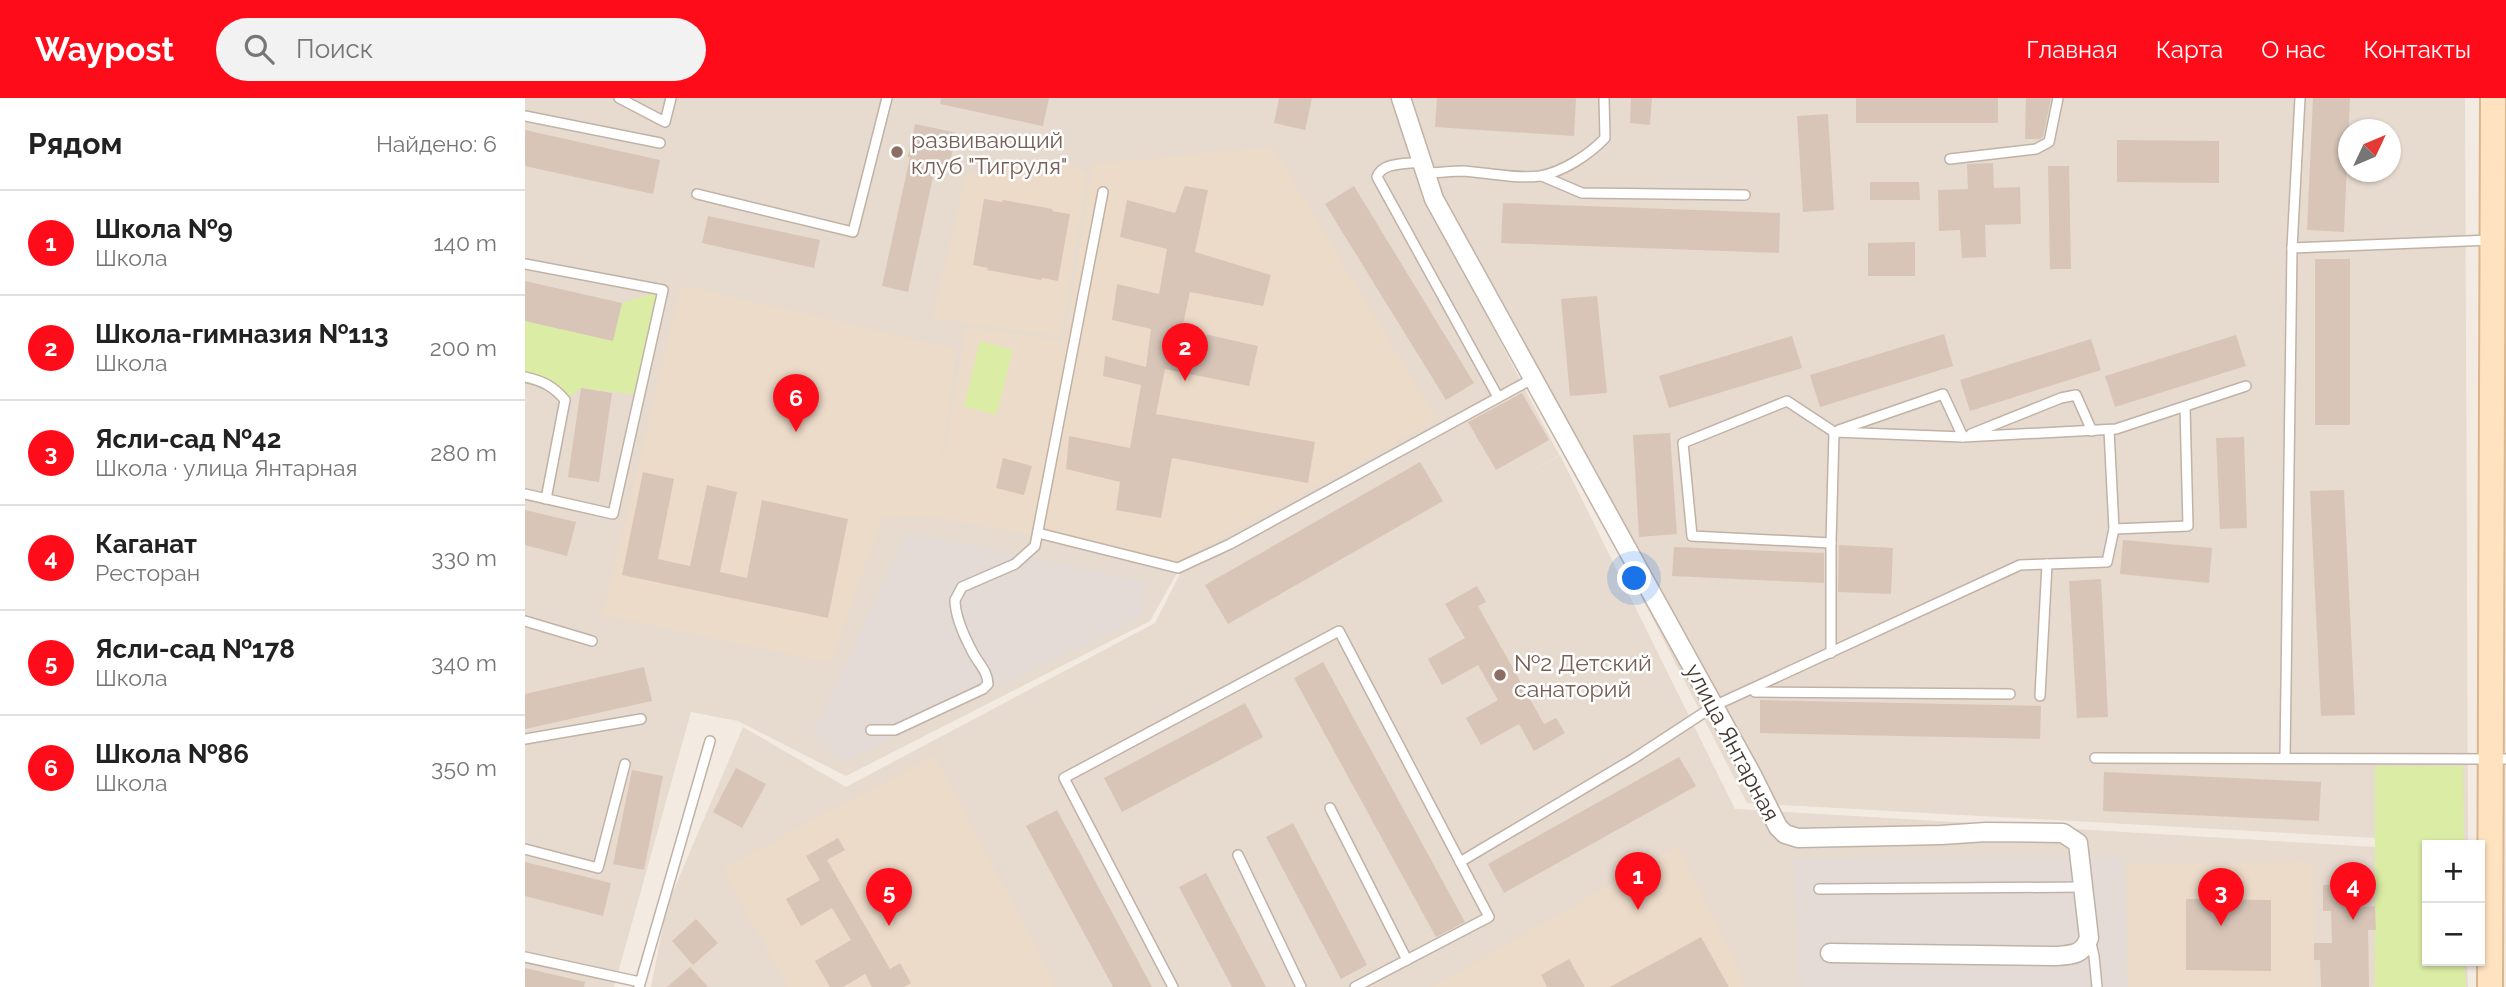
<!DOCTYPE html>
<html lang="ru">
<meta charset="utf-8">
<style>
:root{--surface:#fff;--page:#f2f2f2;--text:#222;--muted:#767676;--line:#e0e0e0;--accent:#ff0c1b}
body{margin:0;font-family:Raleway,sans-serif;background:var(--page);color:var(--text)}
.controls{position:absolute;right:21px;bottom:21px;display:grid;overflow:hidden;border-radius:0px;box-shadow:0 2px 5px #0004}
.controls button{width:63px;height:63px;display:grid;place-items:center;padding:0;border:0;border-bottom:2px solid var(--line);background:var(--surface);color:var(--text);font:35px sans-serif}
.compass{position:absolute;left:1813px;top:21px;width:63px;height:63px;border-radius:50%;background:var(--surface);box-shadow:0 2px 5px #0004;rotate:46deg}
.you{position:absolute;left:1110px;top:481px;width:24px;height:24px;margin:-18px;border:5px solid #fff;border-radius:50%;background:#1a73e8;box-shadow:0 0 0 10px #1a73e833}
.badge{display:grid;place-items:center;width:46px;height:46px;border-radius:50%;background:var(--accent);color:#fff;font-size:23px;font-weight:700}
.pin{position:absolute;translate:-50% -58px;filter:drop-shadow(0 2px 4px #0008)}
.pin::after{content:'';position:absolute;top:37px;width:24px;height:21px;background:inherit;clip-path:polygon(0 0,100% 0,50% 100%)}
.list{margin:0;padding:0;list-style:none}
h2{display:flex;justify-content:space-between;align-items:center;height:91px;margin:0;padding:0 28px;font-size:30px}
h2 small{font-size:23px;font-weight:400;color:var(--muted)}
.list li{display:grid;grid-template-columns:46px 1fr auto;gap:21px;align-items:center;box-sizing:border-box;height:105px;padding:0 28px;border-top:2px solid var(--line)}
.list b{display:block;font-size:26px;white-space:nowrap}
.list p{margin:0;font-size:23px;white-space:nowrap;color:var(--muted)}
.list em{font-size:23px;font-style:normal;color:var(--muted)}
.icon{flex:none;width:38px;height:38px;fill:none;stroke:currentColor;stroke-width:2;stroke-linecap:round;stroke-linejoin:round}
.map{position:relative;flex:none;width:1981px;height:889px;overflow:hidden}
header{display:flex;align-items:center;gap:42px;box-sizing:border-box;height:98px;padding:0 35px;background:var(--accent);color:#fff}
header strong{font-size:33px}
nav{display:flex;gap:38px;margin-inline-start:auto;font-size:24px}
.search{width:490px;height:63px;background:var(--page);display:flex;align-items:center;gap:18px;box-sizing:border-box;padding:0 24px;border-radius:38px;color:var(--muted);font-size:26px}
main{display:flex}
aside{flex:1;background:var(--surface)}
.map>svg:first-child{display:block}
.residential{fill:#e7dace;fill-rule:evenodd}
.industrial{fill:#e4dbd7}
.education{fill:#eddbc9}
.green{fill:#dbeca5}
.building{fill:#d8c5b8}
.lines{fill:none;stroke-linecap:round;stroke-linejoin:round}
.lane-casing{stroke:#c1b2a6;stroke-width:12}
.street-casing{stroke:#c1b2a6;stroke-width:21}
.secondary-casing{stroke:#dab68e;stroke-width:28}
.lane{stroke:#fff;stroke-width:9}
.street{stroke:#fff;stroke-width:18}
.secondary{stroke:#ffe2bf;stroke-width:24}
.education-dot{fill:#8d6e63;stroke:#fff;stroke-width:2.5}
.labels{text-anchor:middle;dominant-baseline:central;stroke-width:5;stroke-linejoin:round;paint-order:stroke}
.education-label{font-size:23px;fill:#785e54;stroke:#fff;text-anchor:start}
.street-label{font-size:23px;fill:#443931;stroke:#fff}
</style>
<header>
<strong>Waypost</strong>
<div class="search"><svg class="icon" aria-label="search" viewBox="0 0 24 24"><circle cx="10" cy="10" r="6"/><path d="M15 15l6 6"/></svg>Поиск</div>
<nav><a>Главная</a><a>Карта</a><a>О нас</a><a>Контакты</a></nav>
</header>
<main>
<aside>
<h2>Рядом<small>Найдено: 6</small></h2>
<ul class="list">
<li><span class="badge">1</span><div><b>Школа №9</b><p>Школа</p></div><em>140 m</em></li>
<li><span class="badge">2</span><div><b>Школа-гимназия №113</b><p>Школа</p></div><em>200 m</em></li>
<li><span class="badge">3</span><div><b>Ясли-сад №42</b><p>Школа · улица Янтарная</p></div><em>280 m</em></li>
<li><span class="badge">4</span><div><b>Каганат</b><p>Ресторан</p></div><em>330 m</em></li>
<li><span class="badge">5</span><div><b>Ясли-сад №178</b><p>Школа</p></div><em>340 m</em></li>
<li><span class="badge">6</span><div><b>Школа №86</b><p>Школа</p></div><em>350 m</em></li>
</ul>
</aside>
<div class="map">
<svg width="1981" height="889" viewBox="0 0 1981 889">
<rect width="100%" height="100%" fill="#f3eae1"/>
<!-- residential -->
<g class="residential">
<polygon points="0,0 872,0 902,102 1034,357 990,384 1035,357 1210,711 1902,752 1902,863 1942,863 1943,889 126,889 142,808 218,629 321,689 630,525 656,474 893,344 653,473 625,523 321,678 213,623 166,614 89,889 0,889"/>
<path d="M877,0H1940L1943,745L1222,705L910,95ZM1824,32H1866V74H1824Z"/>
</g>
<!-- industrial -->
<g class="industrial">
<polygon points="382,434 622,484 616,519 318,664 288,636"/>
<polygon points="1598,758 1602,889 1274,889 1269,760"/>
</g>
<!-- education -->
<g class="education">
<polygon points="748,49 912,322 651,464 409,419 358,418 305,565 78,517 156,187 431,251 413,390 441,229 540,243 568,66"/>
<polygon points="549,66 562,76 536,238 408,220 441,76"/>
<polygon points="409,658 531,886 525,889 262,889 198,770"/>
<polygon points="1153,748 1217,876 1218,889 907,889"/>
<polygon points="1788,764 1790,889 1604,889 1603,766"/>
</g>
<!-- green -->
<g class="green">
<polygon points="138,192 115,297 56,290 40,302 30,291 0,279 0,223 88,243 97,205"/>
<polygon points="455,243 488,252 471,317 439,308"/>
<polygon points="1850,668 1938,668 1939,747 1902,747 1902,863 1940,863 1941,889 1850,889"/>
</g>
<!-- building -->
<g class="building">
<polygon points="416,0 524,0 518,28 415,6"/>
<polygon points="754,0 787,0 780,32 749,25"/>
<polygon points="912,0 1051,0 1049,38 910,29"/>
<polygon points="1106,0 1127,0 1125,27 1105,25"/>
<rect x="1331" y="0" width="142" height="25"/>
<polygon points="1501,0 1526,0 1518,39 1514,41 1500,41"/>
<polygon points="1788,0 1825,0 1819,134 1782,132"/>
<polygon points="1303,16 1309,112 1278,114 1272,18"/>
<polygon points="390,26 432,35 424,68 411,65 383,194 357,188 385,59 383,59"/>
<polygon points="0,32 135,62 128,96 0,68"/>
<polygon points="1592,42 1694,43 1694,85 1592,84"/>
<polygon points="1468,65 1469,90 1495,89 1496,126 1460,127 1461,159 1437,160 1435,132 1414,133 1413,92 1443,91 1442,66"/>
<polygon points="1523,68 1544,68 1546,171 1525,171"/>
<polygon points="1345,84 1394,84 1395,102 1345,102"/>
<polygon points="660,88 683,92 670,154 746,177 738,208 665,194 657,231 733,248 724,288 640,271 631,316 790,344 783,385 647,360 636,420 591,412 595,384 541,371 544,338 605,350 616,287 578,278 580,258 621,269 626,231 587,222 592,186 634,196 642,151 595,139 602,102 650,115"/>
<polygon points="829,88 949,285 921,302 800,106"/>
<polygon points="459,101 477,104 478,102 528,111 527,113 545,116 533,183 517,180 516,182 462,172 463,170 448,167"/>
<polygon points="978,105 1255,115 1254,155 976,145"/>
<polygon points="183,118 295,142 289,170 177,145"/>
<polygon points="1390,144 1390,178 1343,178 1343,145"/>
<rect x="1790" y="161" width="35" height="166"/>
<polygon points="0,183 97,205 88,243 0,223"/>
<polygon points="1072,198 1082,295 1045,298 1036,201"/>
<polygon points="1419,236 1428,268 1295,309 1285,277"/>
<polygon points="1711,237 1721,268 1590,309 1580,278"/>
<polygon points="1267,238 1277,270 1144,310 1134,278"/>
<polygon points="1566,241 1576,272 1445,313 1435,282"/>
<polygon points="56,290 87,295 74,384 43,379"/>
<polygon points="997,295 1024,342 971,372 943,324"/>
<polygon points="1145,335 1152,436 1114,439 1108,337"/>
<polygon points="1719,339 1722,430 1695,431 1691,340"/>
<polygon points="478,360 507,368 499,397 471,390"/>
<polygon points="895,364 918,403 703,526 680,487"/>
<polygon points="118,374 149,381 133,461 165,468 182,387 212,394 195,474 222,480 237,402 323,421 303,520 97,477"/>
<polygon points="1819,392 1830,617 1796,618 1785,393"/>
<polygon points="0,412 51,424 42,458 0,447"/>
<polygon points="1598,442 1687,450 1684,485 1595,476"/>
<polygon points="1314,447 1368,450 1366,496 1313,494"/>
<polygon points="1149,449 1299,455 1299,485 1147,478"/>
<polygon points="1576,481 1583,619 1552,620 1544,483"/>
<polygon points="952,488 961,504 953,508 1019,626 1031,620 1040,635 1009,653 994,626 956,647 941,620 973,602 953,567 917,587 903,561 940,540 920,506"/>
<polygon points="798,564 940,824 911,839 769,580"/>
<polygon points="119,569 127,603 0,631 0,596"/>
<polygon points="1235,602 1516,608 1515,641 1235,635"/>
<polygon points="720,605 738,639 597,714 579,680"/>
<polygon points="1154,659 1171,688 979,795 963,766"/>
<polygon points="211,670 241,686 217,730 188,714"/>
<polygon points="107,672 138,678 119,772 88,766"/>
<polygon points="1579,674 1796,684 1794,723 1578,713"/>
<polygon points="532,712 627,889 588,889 501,728"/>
<polygon points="768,725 842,867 816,881 741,739"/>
<polygon points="313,740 320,752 302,762 365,871 375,865 386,885 379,889 347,889 340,876 318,889 305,889 290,863 326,842 307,810 276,828 261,801 295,782 281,758"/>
<polygon points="0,764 86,785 78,818 0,798"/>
<polygon points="681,775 741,889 707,889 654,789"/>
<polygon points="1836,786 1836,809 1850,808 1851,832 1843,832 1844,889 1796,889 1795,862 1789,862 1789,845 1807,845 1806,813 1798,813 1798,787"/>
<polygon points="1661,801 1746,802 1746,873 1661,872"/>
<polygon points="171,821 193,845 168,867 147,843"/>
<polygon points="1176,839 1204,889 1085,889"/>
<polygon points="1044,861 1060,889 1022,889 1016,877"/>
<polygon points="165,869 183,889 142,889"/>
<polygon points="0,870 60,884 59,889 0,889"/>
</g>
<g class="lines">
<!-- lane casing -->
<g class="lane-casing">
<g id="lane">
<polyline points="94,0 140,24 146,0"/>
<polyline points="0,18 135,45"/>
<polyline points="1425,61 1511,51 1524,44 1533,0"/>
<path d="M895,64C881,66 857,64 852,79L973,299"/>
<path d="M901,75C913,75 926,73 939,73C964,75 990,81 1015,78C1038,74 1065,56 1080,40L1079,0"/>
<polyline points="1017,78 1057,95 1220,97"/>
<polyline points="172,96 328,134 362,0"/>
<polyline points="1767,150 1966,142"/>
<polyline points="0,166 138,192 88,416 0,396"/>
<path d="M0,279C18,283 28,288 40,302L21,401"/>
<polyline points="1314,332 1418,296 1438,339"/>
<polyline points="1584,332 1589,431"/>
<polyline points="1446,336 1536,300 1551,297 1567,333"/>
<polyline points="513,435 653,470 705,446 1007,281"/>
<polyline points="1306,445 1167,438 1158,345 1262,303 1309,334 1438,339 1591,331 1721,288"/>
<polyline points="0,523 67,543"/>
<polyline points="1306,555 1306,445 1309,334"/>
<polyline points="1230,594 1485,596"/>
<polyline points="1515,598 1522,466"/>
<path d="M346,632H370L458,591L463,586C463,574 454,566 448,555C440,540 430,519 430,502L437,489L490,466L510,448L578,94"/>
<polyline points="0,641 116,621"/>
<polyline points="1570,660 1981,661"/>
<polyline points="1760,660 1767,150 1775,0"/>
<polyline points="805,710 882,862"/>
<polyline points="0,751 73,770 100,666"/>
<polyline points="713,757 776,889"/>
<polyline points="935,764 1108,661 1189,608 1495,467 1582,464 1589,431 1663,428 1660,309"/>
<polyline points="1294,791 1558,789"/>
<polyline points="1565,841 1569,858 1572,889"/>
<polyline points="0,859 115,884"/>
<polyline points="114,889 185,643"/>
<polyline points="648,889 539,680 814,533 964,819 830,889"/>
</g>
</g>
<!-- street casing -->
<g class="street-casing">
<path id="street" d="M876,0L909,101L1227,677L1253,729L1260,736L1273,740L1416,737L1461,734L1538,735L1553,745L1564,840C1558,857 1547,857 1530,858L1305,855"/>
</g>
<!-- secondary casing -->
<g class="secondary-casing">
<polyline id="secondary" points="1965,889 1968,0"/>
</g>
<!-- lane -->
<use href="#lane" class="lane"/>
<!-- street -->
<use href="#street" class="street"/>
<!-- secondary -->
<use href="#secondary" class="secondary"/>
</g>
<!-- markers -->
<g class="education-dot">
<circle cx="372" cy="54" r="7"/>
<circle cx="975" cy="577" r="7"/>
</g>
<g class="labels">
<!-- education labels -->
<g class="education-label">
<text x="386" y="41">развивающий<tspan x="386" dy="26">клуб "Тигруля"</tspan></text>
<text x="989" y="564">№2 Детский<tspan x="989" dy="26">санаторий</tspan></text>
</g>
<!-- street labels -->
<g class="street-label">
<text transform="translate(1208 644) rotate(62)">улица Янтарная</text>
</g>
</g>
</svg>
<div class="controls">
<button>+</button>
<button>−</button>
</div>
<svg class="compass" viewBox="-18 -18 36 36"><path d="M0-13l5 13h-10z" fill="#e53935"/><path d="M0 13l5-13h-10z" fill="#767676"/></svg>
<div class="you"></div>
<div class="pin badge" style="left:1113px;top:812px">1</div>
<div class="pin badge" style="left:660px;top:283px">2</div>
<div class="pin badge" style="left:1696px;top:828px">3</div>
<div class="pin badge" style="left:1828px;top:822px">4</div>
<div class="pin badge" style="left:364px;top:828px">5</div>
<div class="pin badge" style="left:271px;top:334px">6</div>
</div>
</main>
